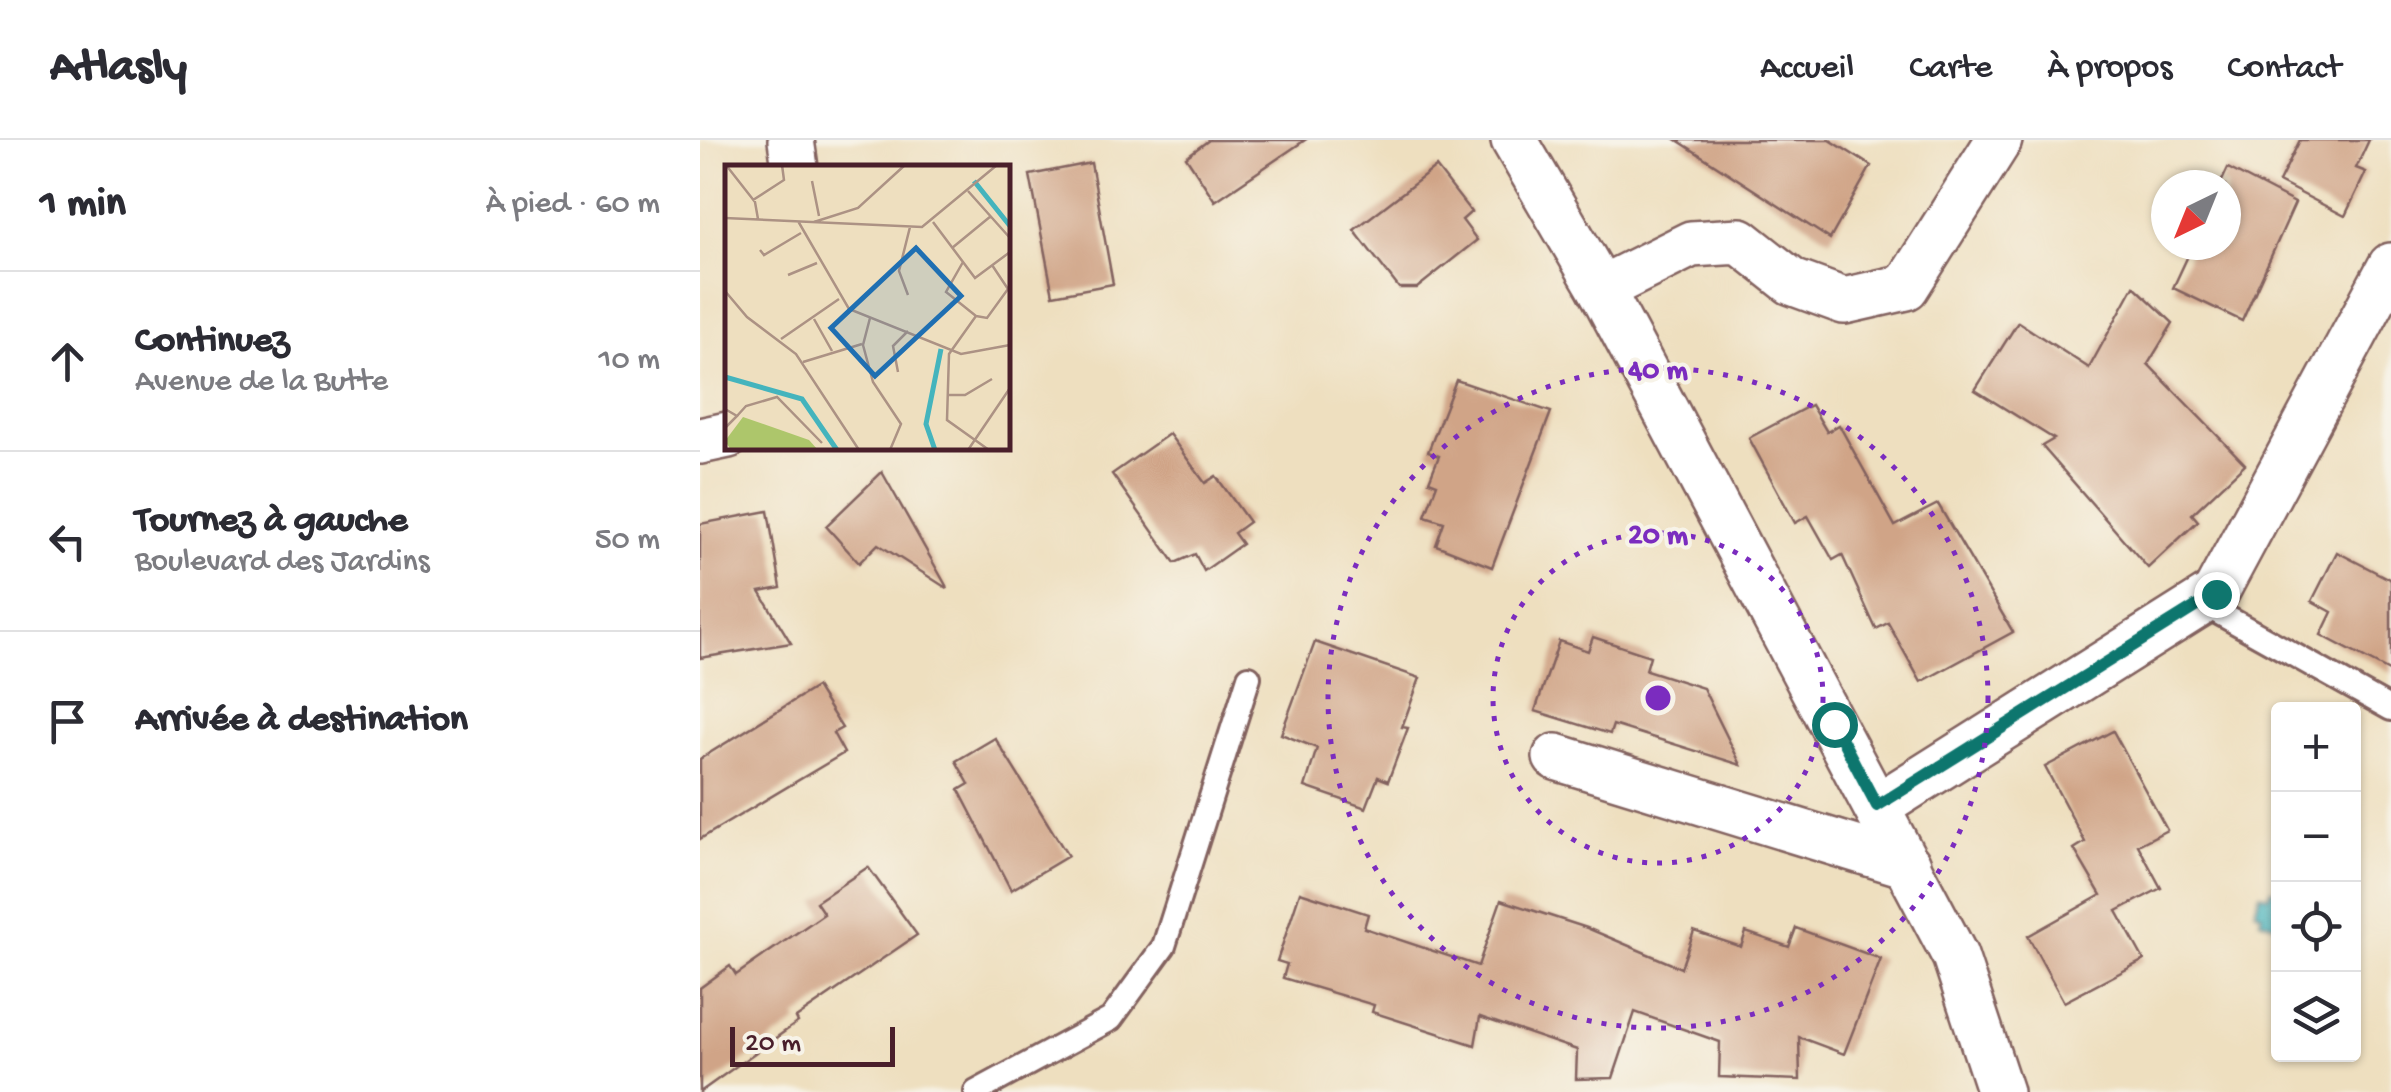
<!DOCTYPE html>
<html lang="fr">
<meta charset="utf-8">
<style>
:root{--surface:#fff;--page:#f2f2f3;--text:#2b2b33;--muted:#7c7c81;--line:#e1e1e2}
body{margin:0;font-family:"Gochi Hand",sans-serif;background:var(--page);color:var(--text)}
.controls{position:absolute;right:30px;bottom:30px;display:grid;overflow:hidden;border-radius:10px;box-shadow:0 2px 8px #0004}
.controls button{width:90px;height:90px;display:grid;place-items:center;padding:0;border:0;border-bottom:2px solid var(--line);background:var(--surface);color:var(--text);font:50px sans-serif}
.compass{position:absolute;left:1451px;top:30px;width:90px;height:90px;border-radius:50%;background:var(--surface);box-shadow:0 2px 8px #0004;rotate:223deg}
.scale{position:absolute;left:30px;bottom:25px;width:165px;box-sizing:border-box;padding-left:10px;border:5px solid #4a1f2b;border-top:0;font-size:28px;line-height:35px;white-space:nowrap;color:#4a1f2b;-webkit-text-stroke:8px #f7f3e8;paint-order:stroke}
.stop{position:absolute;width:30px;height:30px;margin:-22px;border:8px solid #0f766e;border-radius:50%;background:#fff}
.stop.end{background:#0f766e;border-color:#fff;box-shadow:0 2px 10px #0008}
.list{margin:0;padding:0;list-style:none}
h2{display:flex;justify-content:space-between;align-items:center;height:130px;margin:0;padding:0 40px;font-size:42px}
h2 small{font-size:32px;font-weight:400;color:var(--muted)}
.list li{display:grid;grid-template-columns:65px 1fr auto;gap:30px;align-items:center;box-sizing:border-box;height:180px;padding:0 40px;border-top:2px solid var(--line)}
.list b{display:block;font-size:38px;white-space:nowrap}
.list p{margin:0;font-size:32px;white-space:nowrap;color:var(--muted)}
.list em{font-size:32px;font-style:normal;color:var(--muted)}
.icon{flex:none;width:55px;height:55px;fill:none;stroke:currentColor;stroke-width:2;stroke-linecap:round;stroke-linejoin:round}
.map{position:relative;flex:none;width:1691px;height:952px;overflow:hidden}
header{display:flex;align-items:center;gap:60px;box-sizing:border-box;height:140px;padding:0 50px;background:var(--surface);border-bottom:2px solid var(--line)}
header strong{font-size:48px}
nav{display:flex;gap:55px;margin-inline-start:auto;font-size:35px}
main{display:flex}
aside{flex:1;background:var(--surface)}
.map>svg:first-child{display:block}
.water{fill:#44b4bd;stroke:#476a74;stroke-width:2.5}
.building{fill:#d0a487}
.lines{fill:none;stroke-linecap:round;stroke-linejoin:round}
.service-casing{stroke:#83625f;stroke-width:28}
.minor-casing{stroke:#83625f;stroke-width:50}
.service{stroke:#fff;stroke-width:22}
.minor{stroke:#fff;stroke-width:45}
.route{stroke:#0f766e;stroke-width:12}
.ring{fill:none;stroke:#7b2cbf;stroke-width:5;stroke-dasharray:5 10}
.inset-river{fill:none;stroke:#44b4bd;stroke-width:5}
.inset-road{fill:none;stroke:#ac9284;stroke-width:2.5}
.view{fill:#1f6fb2;fill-opacity:0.15;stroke:#1f6fb2;stroke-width:5}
.inset-edge{fill:none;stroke:#4a1f2b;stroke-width:5}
.centre{fill:#7b2cbf;stroke:#f7f3e8;stroke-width:5}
.ring-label{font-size:30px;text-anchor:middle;font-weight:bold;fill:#7b2cbf;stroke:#f7f3e8;stroke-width:8;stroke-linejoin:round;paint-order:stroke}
</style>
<header>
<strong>Atlasly</strong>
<nav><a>Accueil</a><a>Carte</a><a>À propos</a><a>Contact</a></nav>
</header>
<main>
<aside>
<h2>1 min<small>À pied · 60 m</small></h2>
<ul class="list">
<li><svg class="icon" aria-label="ahead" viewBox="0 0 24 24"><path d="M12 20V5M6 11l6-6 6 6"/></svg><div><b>Continuez</b><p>Avenue de la Butte</p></div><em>10 m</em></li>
<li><svg class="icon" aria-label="left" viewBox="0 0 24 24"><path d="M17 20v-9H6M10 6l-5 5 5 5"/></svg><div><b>Tournez à gauche</b><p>Boulevard des Jardins</p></div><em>50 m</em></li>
<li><svg class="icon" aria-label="arrive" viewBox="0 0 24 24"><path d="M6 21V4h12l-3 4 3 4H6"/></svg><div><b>Arrivée à destination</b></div></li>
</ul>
</aside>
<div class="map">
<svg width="1691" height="952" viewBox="0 0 1691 952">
<rect width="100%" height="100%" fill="#f7f3e8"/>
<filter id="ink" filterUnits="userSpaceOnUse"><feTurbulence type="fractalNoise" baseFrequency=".01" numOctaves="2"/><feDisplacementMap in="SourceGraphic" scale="20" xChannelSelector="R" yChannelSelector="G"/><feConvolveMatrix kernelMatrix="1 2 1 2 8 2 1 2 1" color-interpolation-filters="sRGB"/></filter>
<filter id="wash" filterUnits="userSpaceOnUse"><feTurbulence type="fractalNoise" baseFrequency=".0048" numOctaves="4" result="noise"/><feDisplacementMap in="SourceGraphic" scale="40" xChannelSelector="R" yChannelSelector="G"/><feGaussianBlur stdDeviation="2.25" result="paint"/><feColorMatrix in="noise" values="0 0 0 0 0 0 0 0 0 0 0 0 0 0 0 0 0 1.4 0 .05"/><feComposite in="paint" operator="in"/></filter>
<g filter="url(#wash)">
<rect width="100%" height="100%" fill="#eedfbf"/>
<!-- water -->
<polygon class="water" points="1571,749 1578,751 1578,786 1560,780 1562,773 1555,770 1560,754 1568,756"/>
<g id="blocks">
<!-- building -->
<g class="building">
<polygon points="509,0 605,0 515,61 486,17"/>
<polygon points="977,0 1130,0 1171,26 1130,99"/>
<polygon points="1600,0 1669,0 1656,28 1666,32 1645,76 1579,42"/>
<polygon points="391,23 413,144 353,155 330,35"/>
<polygon points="736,27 771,72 762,80 777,100 717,148 699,148 654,90"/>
<polygon points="1528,28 1595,63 1542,181 1473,148 1493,105 1526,105 1526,45 1520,45"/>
<polygon points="1434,146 1473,183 1448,224 1545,324 1492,374 1498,381 1448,428 1342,306 1354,299 1275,250 1318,182 1389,228"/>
<polygon points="756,240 851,272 792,427 736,405 744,382 725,376 737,344 729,341 739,316 728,312"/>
<polygon points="1111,265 1127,292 1139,285 1195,386 1238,364 1313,492 1221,542 1188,483 1176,489 1142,415 1133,420 1108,376 1095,383 1049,298"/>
<polygon points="469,294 505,343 516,336 549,382 534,393 542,404 504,431 495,414 475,423 412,334"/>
<polygon points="182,332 248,449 178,404 159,423 126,386"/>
<polygon points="68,371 81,448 60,452 91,503 0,518 0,384"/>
<polygon points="1637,412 1691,440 1691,532 1621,495 1632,472 1612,461"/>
<polygon points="893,497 950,516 946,530 1003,548 1041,625 913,585 910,594 835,571 859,501 888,511"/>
<polygon points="615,502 720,538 702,587 708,588 688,641 678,637 666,668 605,647 617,608 581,594"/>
<polygon points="116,547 142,588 133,593 144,613 0,699 0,619"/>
<polygon points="1413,591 1467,690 1438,705 1461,748 1417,771 1444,820 1364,862 1328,796 1401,755 1374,709 1385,702 1345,627"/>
<polygon points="295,598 368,716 311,750 259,650 269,644 256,621"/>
<polygon points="168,727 217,795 96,878 98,882 0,952 0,848 30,826 36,835 124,774 116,762"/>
<polygon points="600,752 668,774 664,788 778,826 801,760 887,788 981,828 994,791 1041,807 1046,792 1089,807 1096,788 1181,819 1144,914 1099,897 1100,940 1019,937 1020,902 935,872 913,938 876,939 877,910 780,877 775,905 672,872 674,865 583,838 587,824 577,821"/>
</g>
</g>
</g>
<g filter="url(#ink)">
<use href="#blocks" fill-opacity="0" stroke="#83625f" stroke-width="2.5"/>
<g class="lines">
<!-- service casing -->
<g class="service-casing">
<g id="service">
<polyline points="1501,463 1691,569"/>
<polyline points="276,952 411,879 464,806 549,537"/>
</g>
</g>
<!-- minor casing -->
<g class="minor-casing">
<g id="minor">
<polyline points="91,0 95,28"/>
<polyline points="814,0 901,149 1255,816 1300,952"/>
<polyline points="901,149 991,104 1040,101 1092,142 1144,161 1206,147 1299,0"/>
<polyline points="0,301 28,295"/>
<polyline points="856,617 1208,725"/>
<polyline points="1177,667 1515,454 1691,126"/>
</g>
</g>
<!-- service -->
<use href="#service" class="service"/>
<!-- minor -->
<use href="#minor" class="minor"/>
</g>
</g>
<g class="lines" filter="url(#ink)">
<!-- route -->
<polyline class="route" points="1134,584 1177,666 1516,454"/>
</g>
<!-- distance rings -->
<g class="ring">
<circle cx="958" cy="558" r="165"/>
<circle cx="958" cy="558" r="330"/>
</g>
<!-- overview -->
<g transform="translate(25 25)">
<rect width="285" height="285" fill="#eedfbf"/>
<path d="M18,252L84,275L93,285H6L0,276Z" fill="#adc66b"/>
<path class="inset-river" d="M249,16L285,61M0,212L77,234L112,285M210,285L201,259L216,184"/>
<path class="inset-road" d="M1,0L30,37L33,54M87,16L94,51M243,26L285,73M28,35L59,15L57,0M0,53L197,62L272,0M73,56L124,144L236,189L285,180M89,57L133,43L180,0M208,57L250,113L285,87M227,83L266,51M35,85L39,90L76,68M238,97L221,127L251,151L224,189L222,255L264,285M63,110L92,98M0,126L22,152L71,189L134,285M183,130L174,106L185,62M251,151L262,153L283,124L267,100M145,153L138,180L148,217L176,259L165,285M89,154L107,186M56,174L114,134M78,197L137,179M173,207L168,181L183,166M223,230H240L267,214M0,244L12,251L0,263M12,251L21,241L52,232L97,278M243,285L285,223"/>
<path class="view" d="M191,83L236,131L150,211L106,163Z"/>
<rect width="285" height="285" class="inset-edge"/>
</g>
<circle cx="958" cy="558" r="15" class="centre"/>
<g class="ring-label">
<text x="958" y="238">40 m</text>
<text x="958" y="403">20 m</text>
</g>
</svg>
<div class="controls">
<button>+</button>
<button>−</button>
<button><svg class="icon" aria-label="locate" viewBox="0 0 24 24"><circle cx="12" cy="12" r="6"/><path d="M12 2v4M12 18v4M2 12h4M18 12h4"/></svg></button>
<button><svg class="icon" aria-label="layers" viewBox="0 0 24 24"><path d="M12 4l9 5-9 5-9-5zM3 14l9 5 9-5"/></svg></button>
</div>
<svg class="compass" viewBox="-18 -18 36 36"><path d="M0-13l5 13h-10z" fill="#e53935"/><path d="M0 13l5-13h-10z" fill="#7c7c81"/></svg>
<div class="scale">20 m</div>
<div class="stop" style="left:1134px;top:584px"></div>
<div class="stop end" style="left:1516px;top:454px"></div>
</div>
</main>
